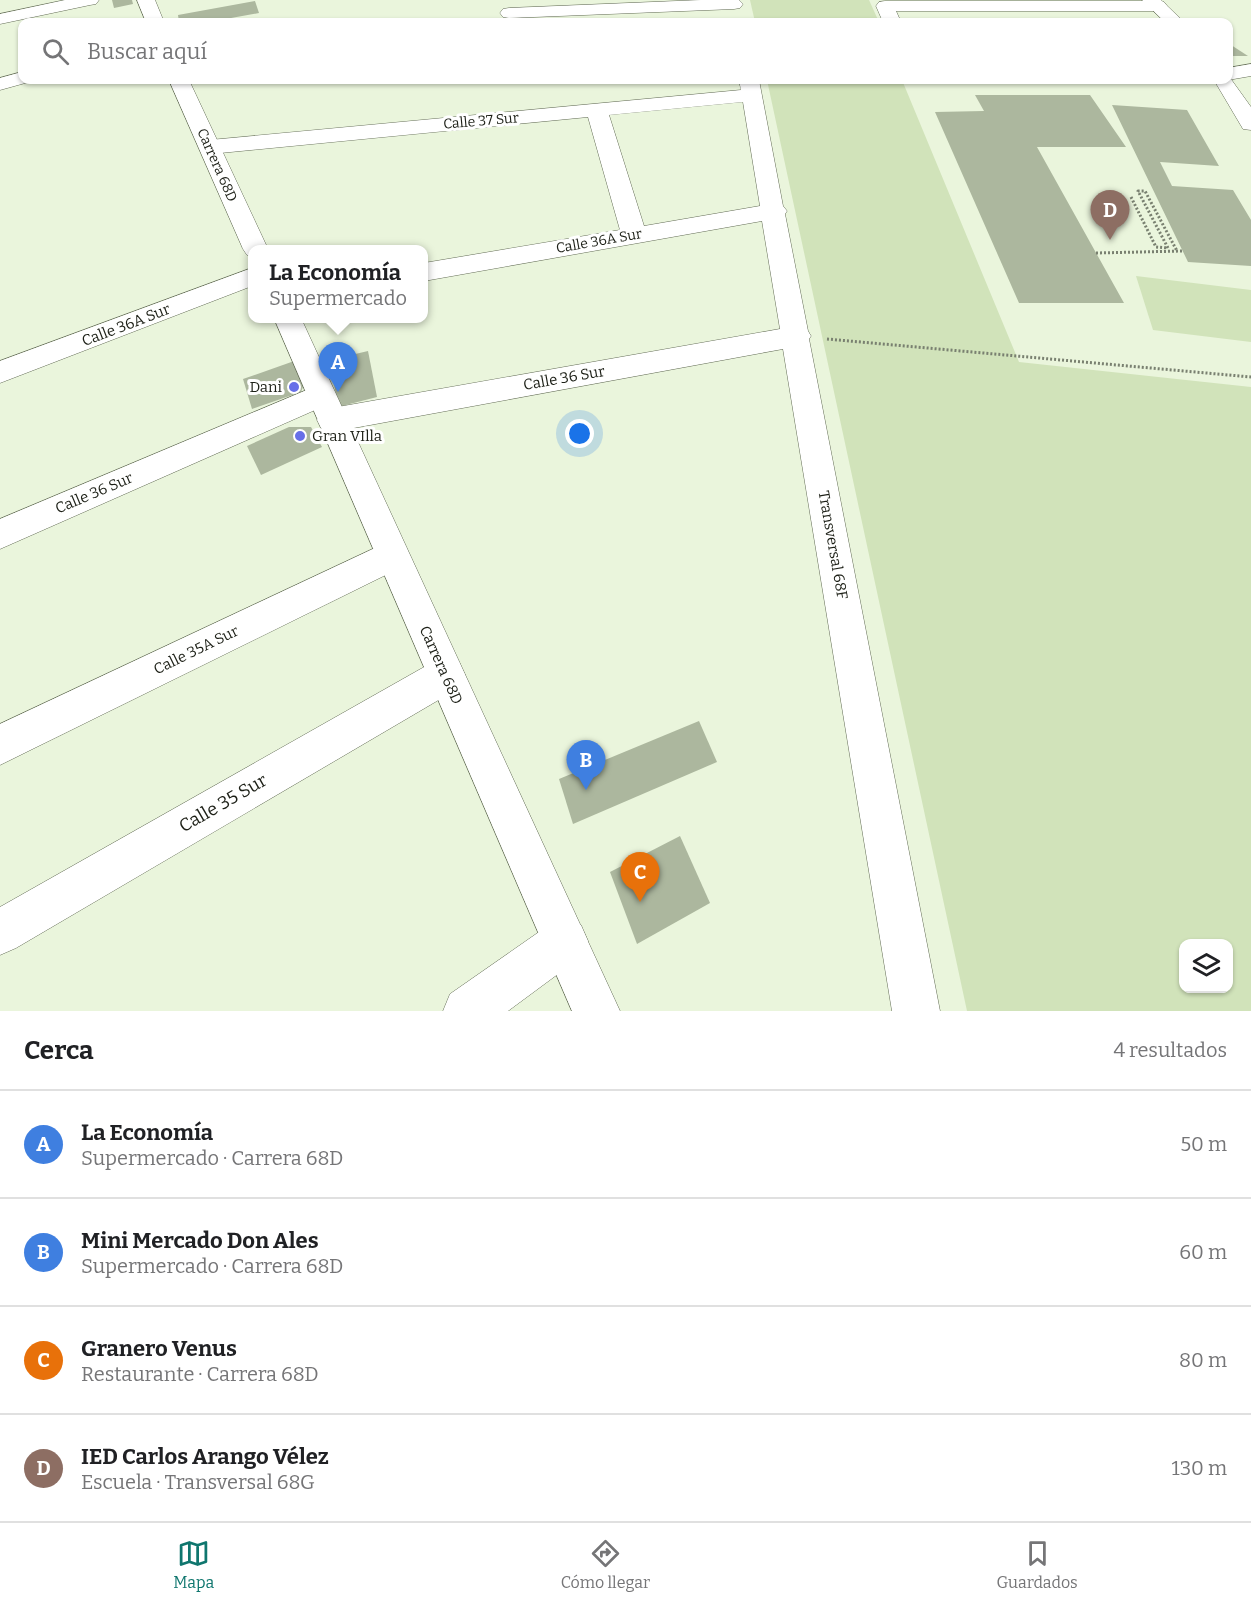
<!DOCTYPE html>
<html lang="es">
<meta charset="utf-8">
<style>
:root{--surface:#fff;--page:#f2f2f2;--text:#202124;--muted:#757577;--line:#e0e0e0;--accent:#0f766e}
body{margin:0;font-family:Bitter,serif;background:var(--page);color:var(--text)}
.controls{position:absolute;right:18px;bottom:18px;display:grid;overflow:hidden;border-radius:12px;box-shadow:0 2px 4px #0004}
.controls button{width:54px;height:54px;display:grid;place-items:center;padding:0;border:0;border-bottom:2px solid var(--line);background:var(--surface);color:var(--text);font:30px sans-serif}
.you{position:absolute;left:580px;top:434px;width:21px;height:21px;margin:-15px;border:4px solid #fff;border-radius:50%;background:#1a73e8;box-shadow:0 0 0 9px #1a73e833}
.badge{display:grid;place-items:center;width:39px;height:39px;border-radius:50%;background:var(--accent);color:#fff;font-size:20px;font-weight:700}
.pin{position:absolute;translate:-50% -50px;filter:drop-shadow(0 2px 3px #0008)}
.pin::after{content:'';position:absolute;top:32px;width:21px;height:18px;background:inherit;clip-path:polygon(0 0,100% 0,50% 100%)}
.popup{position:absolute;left:248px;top:245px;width:180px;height:78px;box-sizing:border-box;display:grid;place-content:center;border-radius:12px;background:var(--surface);filter:drop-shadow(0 2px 4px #0005);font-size:20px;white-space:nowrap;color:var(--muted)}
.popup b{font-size:22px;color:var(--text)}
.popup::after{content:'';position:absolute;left:50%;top:100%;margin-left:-12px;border:12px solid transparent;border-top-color:var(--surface)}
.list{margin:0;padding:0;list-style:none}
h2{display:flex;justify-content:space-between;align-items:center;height:78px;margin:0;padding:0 24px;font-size:26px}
h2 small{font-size:20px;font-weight:400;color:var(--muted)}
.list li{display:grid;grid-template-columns:39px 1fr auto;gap:18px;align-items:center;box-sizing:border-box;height:108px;padding:0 24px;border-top:2px solid var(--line)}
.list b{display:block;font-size:22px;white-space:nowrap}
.list p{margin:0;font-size:20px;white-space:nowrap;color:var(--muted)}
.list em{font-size:20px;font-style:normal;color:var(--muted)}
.icon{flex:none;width:33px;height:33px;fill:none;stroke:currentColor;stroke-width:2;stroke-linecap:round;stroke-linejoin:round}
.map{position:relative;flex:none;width:1251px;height:1011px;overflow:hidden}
.search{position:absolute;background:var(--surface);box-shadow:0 2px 4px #0004;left:18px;right:18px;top:18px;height:66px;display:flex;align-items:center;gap:15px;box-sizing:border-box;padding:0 21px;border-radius:12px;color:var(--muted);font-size:22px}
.sheet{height:510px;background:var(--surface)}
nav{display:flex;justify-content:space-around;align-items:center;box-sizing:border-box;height:84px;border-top:2px solid var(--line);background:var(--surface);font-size:16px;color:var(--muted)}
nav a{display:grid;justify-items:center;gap:3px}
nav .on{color:var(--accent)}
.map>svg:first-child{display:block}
.green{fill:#d1e3ba;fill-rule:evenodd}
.building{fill:#acb79e}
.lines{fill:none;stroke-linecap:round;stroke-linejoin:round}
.minor-casing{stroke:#636c56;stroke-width:1}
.tertiary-casing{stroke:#636c56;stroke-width:1}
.path{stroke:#798070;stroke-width:3;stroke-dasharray:2 2;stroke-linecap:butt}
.minor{fill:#fff;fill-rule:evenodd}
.tertiary{fill:#fff;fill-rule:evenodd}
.poi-dot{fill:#676fe8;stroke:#fff;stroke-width:2}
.labels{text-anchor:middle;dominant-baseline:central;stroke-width:6;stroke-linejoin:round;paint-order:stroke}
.far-street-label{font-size:14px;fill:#1c1f16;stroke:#fff}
.street-label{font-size:15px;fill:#1c1f16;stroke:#fff}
.poi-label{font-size:15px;fill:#1c1f16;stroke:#fff;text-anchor:end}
.near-street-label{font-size:18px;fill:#1c1f16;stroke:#fff}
</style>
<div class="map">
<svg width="1251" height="1011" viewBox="0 0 1251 1011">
<rect width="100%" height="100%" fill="#eaf5dc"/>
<!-- green -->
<g class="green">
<polygon points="750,0 869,0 879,22 755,22"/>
<path d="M767,80H902L1019,362L1251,387V1011H967ZM1184,944H1228V988H1184Z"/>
<polygon points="1136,276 1251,290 1251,342 1153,330"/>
</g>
<!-- building -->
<g class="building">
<polygon points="112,0 132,0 133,4 114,8"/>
<polygon points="255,1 259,13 209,22 179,22 178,15"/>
<polygon points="1228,43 1248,56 1228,56"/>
<polygon points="975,95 1090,95 1126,147 1037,147 1124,303 1019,303 935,112 984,111"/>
<polygon points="1112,105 1187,110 1219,166 1160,162 1172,186 1233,190 1251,220 1251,266 1188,262"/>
<polygon points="368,351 377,397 338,407 330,360"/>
<polygon points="297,360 305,382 301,392 252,409 243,379"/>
<polygon points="289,427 311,427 322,447 261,475 247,446"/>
<polygon points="699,721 717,762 573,824 559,779"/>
<polygon points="680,836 710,903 637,944 610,872"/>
</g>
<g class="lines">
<!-- minor casing -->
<g class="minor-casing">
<g id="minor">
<polygon points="65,0 99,0 96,4 90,5 0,24 0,14"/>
<polygon points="701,0 739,0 743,4 740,8 734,9 509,18 503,17 500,13 503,9 509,8"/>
<polygon points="885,1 1158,1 1164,2 1167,6 1164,10 1158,11 896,11 901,22 883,22 876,6 879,2"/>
<polygon points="1251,64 1251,76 1228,80 1226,80 1228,80 1228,68"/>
<polygon points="22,72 22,80 31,80 29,82 0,90 0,78"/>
<path d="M739,80H759L783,206L787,211L785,214L808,331L811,336L809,339L940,1011H892L783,349L332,432L321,428L317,420L321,412L332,408L780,329L762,221L424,281V263L620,230L588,117L210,154L202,152L199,147L202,142L210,140L741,90ZM743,102L760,206L644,226L609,115Z"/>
<polygon points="252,268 252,286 0,383 0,361"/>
<polygon points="321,384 331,387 336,395 331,403 0,549 0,519"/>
<polygon points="392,540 404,544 409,555 404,566 0,765 0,724"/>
<polygon points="446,656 459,662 465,675 459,688 16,948 0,955 0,907 433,662"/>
<polygon points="565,918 581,925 588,941 581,957 508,1011 443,1011 450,994 549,925"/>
</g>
</g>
<!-- tertiary casing -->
<g class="tertiary-casing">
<g id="tertiary">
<polygon points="137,0 155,0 164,22 146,22"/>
<polygon points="1142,0 1161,0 1184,22 1165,22"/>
<polygon points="1228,75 1251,107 1251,130 1243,129 1214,80 1228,80"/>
<polygon points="169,80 189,80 268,249 252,249 252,256 247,255 243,249"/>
<polygon points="274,318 301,318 620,1011 572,1011"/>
</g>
</g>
<!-- path -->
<g class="path">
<polyline points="1131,197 1156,247 1168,248 1138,191 1145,191 1177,251"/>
<polyline points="1096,253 1183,251"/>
<polyline points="827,339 1251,377"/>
</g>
<!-- minor -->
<use href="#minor" class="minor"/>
<!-- tertiary -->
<use href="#tertiary" class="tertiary"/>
</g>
<!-- markers -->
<g class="poi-dot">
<circle cx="294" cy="387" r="6"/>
<circle cx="300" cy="436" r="6"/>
</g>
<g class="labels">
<!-- far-street labels -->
<g class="far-street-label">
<text transform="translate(481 121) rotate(-5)">Calle 37 Sur</text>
<text transform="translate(217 165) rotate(66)">Carrera 68D</text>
<text transform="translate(599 241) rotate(-10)">Calle 36A Sur</text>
</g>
<!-- street labels -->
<g class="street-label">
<text transform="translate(126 325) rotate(-21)">Calle 36A Sur</text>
<text transform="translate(564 378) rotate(-10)">Calle 36 Sur</text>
<text transform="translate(94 493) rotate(-23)">Calle 36 Sur</text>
<text transform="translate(833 545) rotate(80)">Transversal 68F</text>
<text transform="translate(196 650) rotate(-26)">Calle 35A Sur</text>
<text transform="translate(441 665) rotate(66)">Carrera 68D</text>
</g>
<!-- poi labels -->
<g class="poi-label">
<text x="282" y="387">Dani</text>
<text x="312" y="436" text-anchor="start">Gran VIlla</text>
</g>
<!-- near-street labels -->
<g class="near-street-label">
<text transform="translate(223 803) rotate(-30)">Calle 35 Sur</text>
</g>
</g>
</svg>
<div class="controls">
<button><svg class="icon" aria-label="layers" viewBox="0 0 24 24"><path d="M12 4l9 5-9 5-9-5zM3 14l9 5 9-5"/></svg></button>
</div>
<div class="you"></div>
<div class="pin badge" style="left:338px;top:392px;background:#3f7fe0">A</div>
<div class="popup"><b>La Economía</b>Supermercado</div>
<div class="pin badge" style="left:586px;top:790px;background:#3f7fe0">B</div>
<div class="pin badge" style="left:640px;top:902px;background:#e8710a">C</div>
<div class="pin badge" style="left:1110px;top:240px;background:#8d6e63">D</div>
<div class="search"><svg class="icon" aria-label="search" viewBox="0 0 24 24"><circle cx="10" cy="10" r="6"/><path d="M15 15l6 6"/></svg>Buscar aquí</div>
</div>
<section class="sheet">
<h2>Cerca<small>4 resultados</small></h2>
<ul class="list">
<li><span class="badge" style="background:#3f7fe0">A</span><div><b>La Economía</b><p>Supermercado · Carrera 68D</p></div><em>50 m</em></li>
<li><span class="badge" style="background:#3f7fe0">B</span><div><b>Mini Mercado Don Ales</b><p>Supermercado · Carrera 68D</p></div><em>60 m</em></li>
<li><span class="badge" style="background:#e8710a">C</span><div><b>Granero Venus</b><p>Restaurante · Carrera 68D</p></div><em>80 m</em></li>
<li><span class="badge" style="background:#8d6e63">D</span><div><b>IED Carlos Arango Vélez</b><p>Escuela · Transversal 68G</p></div><em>130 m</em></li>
</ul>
</section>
<nav>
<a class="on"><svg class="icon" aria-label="map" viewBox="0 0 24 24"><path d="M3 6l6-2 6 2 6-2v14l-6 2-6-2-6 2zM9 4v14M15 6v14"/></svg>Mapa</a>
<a><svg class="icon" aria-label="directions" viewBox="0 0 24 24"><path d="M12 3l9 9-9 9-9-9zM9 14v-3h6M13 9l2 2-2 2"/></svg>Cómo llegar</a>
<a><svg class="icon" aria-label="saved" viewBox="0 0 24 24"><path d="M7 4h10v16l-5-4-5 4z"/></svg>Guardados</a>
</nav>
